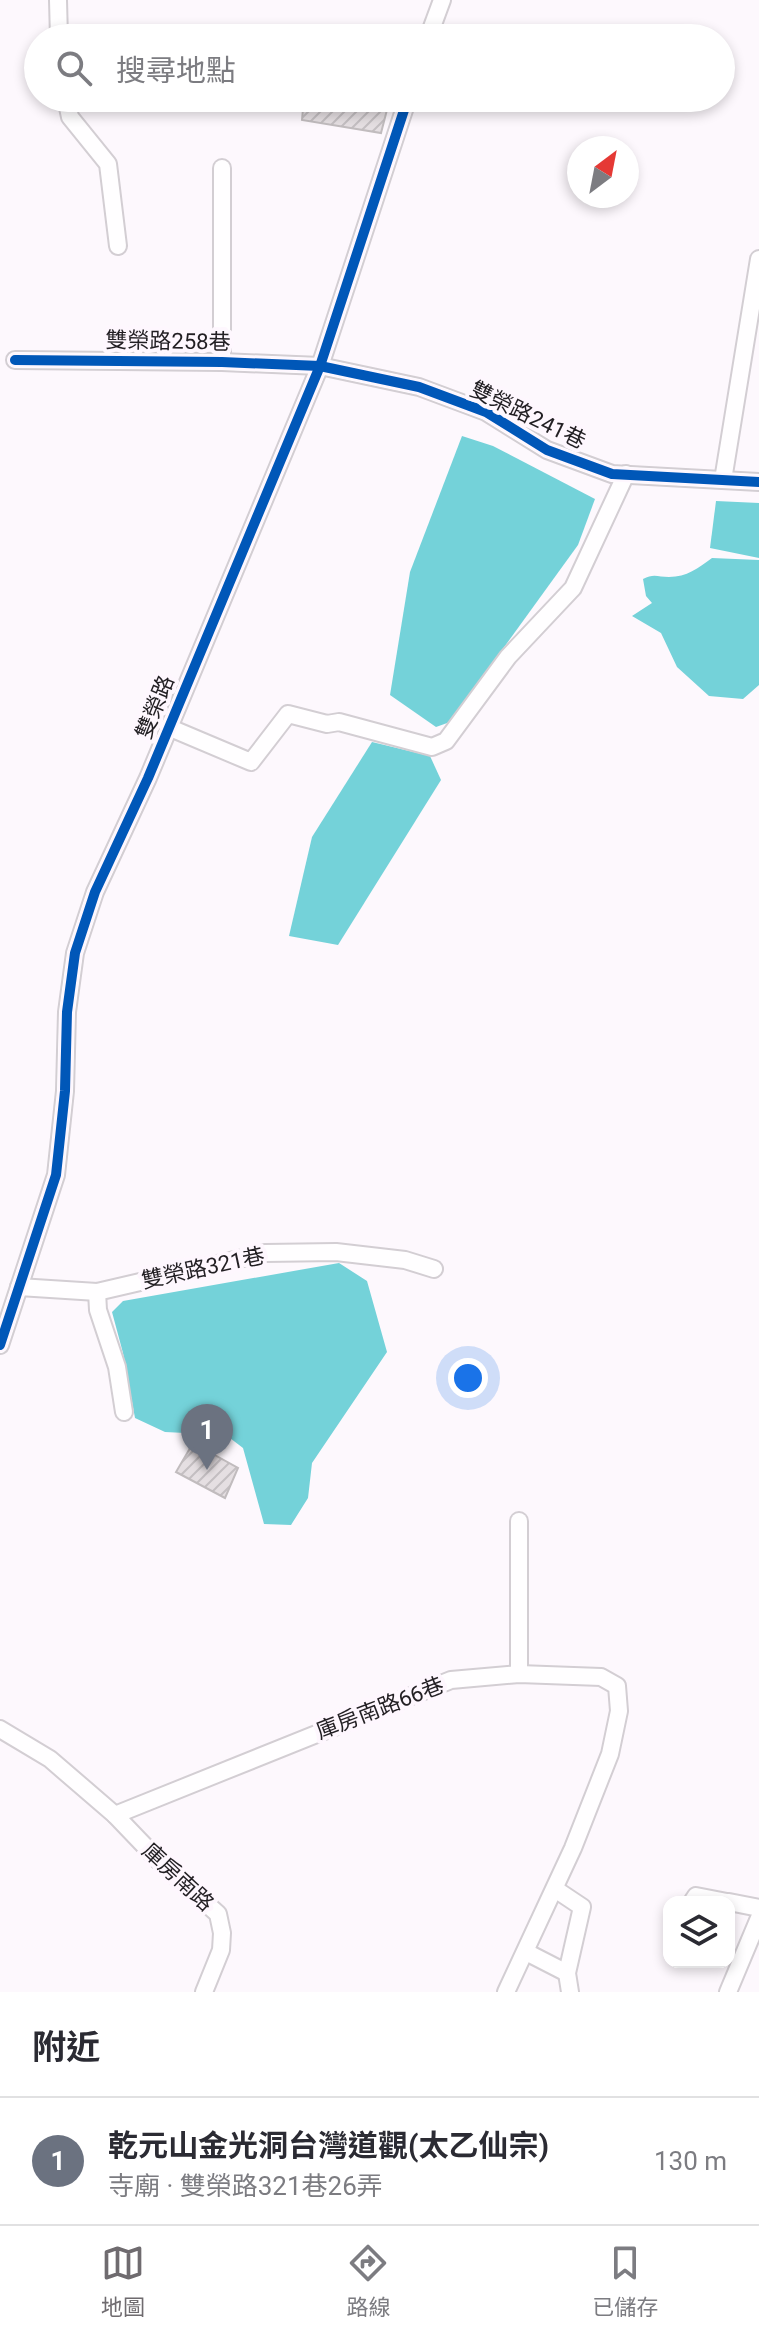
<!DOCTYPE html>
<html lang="zh-TW">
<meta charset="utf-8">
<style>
:root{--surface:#fff;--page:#f2f2f3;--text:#2b2b33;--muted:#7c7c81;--line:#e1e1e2;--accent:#6f6b6f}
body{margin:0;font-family:Roboto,"Noto Sans TC",sans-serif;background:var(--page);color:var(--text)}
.controls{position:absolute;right:24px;bottom:24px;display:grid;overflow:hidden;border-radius:16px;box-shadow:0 4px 12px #0003}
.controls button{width:72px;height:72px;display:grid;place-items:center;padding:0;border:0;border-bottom:2px solid var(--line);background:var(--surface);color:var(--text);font:40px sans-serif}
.compass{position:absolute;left:567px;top:136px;width:72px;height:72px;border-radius:50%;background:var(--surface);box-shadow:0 4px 12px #0003;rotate:32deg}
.you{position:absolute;left:468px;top:1378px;width:28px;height:28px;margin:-20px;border:6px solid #fff;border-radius:50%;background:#1a73e8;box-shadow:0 0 0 12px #1a73e833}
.badge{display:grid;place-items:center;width:52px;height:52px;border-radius:50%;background:var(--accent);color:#fff;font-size:26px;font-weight:700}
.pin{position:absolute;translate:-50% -66px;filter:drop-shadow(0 2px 4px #0008)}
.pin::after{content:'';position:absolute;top:42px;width:28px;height:24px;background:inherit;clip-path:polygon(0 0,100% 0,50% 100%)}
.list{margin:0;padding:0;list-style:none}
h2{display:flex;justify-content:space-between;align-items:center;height:104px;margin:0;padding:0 32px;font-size:34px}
h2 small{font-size:26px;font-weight:400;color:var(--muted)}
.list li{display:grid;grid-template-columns:52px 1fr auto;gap:24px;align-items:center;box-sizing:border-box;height:128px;padding:0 32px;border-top:2px solid var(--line)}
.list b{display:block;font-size:30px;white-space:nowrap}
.list p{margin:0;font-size:26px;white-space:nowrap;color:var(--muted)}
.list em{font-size:26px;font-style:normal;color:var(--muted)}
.icon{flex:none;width:44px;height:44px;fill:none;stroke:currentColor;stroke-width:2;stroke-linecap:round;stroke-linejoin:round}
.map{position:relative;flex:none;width:759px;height:1992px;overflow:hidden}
.search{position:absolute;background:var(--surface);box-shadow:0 4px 12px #0003;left:24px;right:24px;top:24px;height:88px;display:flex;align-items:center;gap:20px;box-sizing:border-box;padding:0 28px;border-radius:44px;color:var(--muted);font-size:30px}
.sheet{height:232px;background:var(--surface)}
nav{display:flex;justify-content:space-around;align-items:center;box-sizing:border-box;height:112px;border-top:2px solid var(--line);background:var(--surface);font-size:22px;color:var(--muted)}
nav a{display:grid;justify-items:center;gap:4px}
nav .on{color:var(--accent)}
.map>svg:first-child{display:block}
.water{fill:#74d2d9}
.building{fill:url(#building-hatch);stroke:#c1bcbe;stroke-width:2}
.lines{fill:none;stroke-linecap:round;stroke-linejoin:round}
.minor-casing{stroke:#d3ced3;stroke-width:20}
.minor{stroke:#fffeff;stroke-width:16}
.cycleway-casing{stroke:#fef7fe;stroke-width:15}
.cycleway{stroke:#0057b8;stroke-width:10}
.labels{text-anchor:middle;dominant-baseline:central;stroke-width:8;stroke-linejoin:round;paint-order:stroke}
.street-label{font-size:22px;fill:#221f23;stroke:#fef7fe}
</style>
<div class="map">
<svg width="759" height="1992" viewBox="0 0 759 1992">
<defs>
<pattern id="building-hatch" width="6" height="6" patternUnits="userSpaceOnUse" patternTransform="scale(2)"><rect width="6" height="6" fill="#e5dfe2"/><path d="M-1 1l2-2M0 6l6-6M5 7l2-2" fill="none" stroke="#c4bfc2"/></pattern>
</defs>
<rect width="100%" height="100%" fill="#fdf8fd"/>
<!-- water -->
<g class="water">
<polygon points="462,436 493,446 595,499 578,545 450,722 436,727 390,695 410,572"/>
<polygon points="716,501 759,503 759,558 710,548"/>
<path d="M712,558L759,560V685L743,699L709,696L677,667L661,633L632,616L652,603L646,596L643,579C654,573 658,577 669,577C687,577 698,568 712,558Z"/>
<polygon points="372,742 430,756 441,780 338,945 289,936 312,837"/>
<polygon points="339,1263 367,1281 387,1352 312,1463 308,1498 291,1525 264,1524 243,1448 226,1435 165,1432 135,1418 123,1353 112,1312 123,1301"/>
</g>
<!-- building -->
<g class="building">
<polygon points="304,98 390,98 381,133 302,120"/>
<polygon points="193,1443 238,1468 225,1498 176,1472"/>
</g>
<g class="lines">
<!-- minor casing -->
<g class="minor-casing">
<g id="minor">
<polyline points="58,0 59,38"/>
<polyline points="428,38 442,0"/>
<polyline points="66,98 70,117 108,164 118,246"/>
<polyline points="15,360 222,362 320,366 419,387 486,412 547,450 612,474 759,482"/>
<polyline points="222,362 222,168"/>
<polyline points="723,480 759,259"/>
<polyline points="168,727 251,762 288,714 327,724 339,722 432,747 446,741 508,657 573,588 626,474"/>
<polyline points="19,1287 97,1292 265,1253 336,1252 405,1260 434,1269"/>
<polyline points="97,1292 98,1310 117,1367 124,1412"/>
<polyline points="0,1345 56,1175 65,1091 67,1012 75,953 95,892 148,778 320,366 408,98"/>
<polyline points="519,1521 519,1674"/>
<polyline points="0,1729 50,1759 115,1815 161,1863 218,1914 222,1933 221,1950 204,1992"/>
<polyline points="115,1815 451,1680 519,1674 601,1677 617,1686 619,1711 610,1754 573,1848 506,1992"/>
<polyline points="555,1889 582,1907 567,1973 570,1992"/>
<polyline points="692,1902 696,1896 727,1902"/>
<polyline points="729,1902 759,1908"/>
<polyline points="526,1952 567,1973"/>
<polyline points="728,1992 759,1918"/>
</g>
</g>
<!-- minor -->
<use href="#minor" class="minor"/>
<!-- cycleway casing -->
<g class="cycleway-casing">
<g id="cycleway">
<polyline points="15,360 222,362 320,366 419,387 486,412 547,450 612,474 759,482"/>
<polyline points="0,1345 56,1175 65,1091 67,1012 75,953 95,892 148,778 320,366 408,98"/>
</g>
</g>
<!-- cycleway -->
<use href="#cycleway" class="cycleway"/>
</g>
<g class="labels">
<!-- street labels -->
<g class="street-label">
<text transform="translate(168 341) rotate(1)">雙榮路258巷</text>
<text transform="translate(528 415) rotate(26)">雙榮路241巷</text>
<text transform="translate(155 707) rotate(-68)">雙榮路</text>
<text transform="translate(203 1268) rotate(-12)">雙榮路321巷</text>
<text transform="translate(380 1708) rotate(-21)">庫房南路66巷</text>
<text transform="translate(178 1877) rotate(43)">庫房南路</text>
</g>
</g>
</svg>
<div class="controls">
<button><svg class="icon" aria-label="layers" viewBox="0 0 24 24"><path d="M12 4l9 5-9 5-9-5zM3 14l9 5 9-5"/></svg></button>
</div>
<svg class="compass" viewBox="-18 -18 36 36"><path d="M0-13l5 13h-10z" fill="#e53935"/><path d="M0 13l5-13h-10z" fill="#7c7c81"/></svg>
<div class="you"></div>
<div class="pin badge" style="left:207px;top:1470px;background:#6b7280">1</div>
<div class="search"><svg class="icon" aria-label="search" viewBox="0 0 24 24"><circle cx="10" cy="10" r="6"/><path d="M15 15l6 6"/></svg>搜尋地點</div>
</div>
<section class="sheet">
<h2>附近<small></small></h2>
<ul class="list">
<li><span class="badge" style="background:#6b7280">1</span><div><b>乾元山金光洞台灣道觀(太乙仙宗)</b><p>寺廟 · 雙榮路321巷26弄</p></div><em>130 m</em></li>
</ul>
</section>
<nav>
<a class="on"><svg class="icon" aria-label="map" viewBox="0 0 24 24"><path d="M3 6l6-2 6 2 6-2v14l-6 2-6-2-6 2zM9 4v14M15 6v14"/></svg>地圖</a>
<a><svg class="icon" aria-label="directions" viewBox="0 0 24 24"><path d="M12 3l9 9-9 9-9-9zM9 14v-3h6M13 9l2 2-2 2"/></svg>路線</a>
<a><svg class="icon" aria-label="saved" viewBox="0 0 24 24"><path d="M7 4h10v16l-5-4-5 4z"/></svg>已儲存</a>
</nav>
